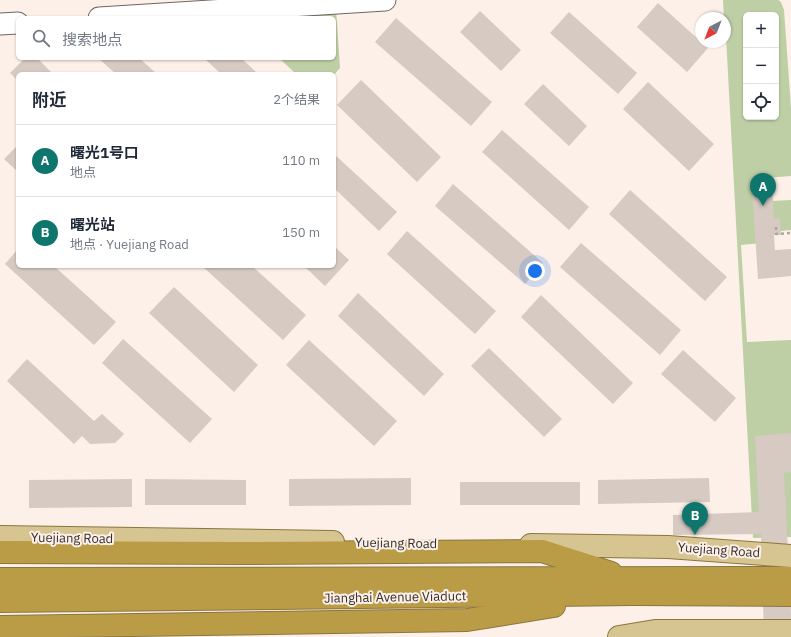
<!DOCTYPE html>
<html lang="zh">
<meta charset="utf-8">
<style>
:root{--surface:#fff;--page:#f2f2f3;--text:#1f2937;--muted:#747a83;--line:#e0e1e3;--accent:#0f766e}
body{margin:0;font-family:"IBM Plex Sans","Noto Sans SC",sans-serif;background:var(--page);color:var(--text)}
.controls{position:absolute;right:12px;top:12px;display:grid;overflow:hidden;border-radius:6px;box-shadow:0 1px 3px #0004}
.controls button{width:36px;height:36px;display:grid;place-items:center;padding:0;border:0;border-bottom:1px solid var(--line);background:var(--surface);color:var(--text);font:20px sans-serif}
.compass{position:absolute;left:695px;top:12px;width:36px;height:36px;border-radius:50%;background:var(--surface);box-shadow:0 1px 3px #0004;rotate:222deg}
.you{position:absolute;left:535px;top:271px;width:14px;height:14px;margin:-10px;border:3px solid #fff;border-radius:50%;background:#1a73e8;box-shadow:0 0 0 6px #1a73e833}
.badge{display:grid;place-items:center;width:26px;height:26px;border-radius:50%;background:var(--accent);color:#fff;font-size:13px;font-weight:700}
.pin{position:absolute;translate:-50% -33px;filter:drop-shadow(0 1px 2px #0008)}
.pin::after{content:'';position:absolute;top:21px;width:14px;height:12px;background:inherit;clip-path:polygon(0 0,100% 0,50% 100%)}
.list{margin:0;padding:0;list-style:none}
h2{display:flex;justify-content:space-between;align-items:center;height:52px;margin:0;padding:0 16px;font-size:17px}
h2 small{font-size:13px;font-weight:400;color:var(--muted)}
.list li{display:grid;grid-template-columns:26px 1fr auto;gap:12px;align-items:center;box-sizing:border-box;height:72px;padding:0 16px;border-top:1px solid var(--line)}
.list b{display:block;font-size:15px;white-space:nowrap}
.list p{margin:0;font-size:13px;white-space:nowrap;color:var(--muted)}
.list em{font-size:13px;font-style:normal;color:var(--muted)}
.icon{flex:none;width:22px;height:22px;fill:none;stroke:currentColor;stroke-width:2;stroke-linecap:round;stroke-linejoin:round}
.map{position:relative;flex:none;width:791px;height:637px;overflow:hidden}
.search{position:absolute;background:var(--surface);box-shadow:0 1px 3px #0004;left:16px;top:16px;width:320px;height:44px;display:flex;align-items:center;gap:10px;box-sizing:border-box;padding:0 14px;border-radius:6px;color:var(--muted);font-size:15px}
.panel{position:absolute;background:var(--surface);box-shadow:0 1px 3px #0004;left:16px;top:72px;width:320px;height:196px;border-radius:6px}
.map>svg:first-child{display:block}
.green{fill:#becfa6;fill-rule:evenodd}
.building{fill:#d6cac3}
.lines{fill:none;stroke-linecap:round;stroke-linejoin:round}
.minor-casing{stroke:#70655f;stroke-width:23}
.major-casing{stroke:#8b763e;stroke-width:24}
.highway-casing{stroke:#8b763e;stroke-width:24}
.path{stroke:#aea49f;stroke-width:2.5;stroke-dasharray:3 3;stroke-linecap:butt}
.minor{stroke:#fff;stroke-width:21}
.major{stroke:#d6c491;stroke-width:22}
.highway{stroke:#ba9c47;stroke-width:22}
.labels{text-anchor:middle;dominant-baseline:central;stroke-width:4;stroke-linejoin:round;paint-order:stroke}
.street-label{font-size:13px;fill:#342f2c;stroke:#fdf0e9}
</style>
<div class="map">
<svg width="791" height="637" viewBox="0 0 791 637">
<rect width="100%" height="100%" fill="#fdf0e9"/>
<!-- green -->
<g class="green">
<path d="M723,0H778L781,2L784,10L791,108V176L753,179L754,202L791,200V230L772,232V242L741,245L747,342L791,340V537L753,538L725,18H724ZM746,15H776V117H746Z"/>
<polygon points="336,9 340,68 334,75 296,74 279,58 334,58 334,18 243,18"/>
</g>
<!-- building -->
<g class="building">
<polygon points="658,3 708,48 687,72 637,27"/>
<polygon points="480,11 521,50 501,71 460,32"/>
<polygon points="569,12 637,73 618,94 550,33"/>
<polygon points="396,18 492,102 471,126 375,42"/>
<polygon points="25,58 37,58 53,74 18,74 18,81 10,73"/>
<polygon points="98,58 139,58 157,74 116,74"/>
<polygon points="204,58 241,58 258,74 221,74"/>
<polygon points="361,80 441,157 417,182 337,105"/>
<polygon points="648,82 714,144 689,171 623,109"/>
<polygon points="543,84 587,126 569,146 524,104"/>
<polygon points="502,130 589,207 569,230 482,152"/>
<polygon points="18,145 18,172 4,159"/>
<polygon points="334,154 397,212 379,231 334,188"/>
<polygon points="453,184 543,263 525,284 435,206"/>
<polygon points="772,186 774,219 780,218 781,235 774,235 775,250 791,249 791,276 758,279 752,188"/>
<polygon points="630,190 727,277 705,301 609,214"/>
<polygon points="407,231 496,311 475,334 387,254"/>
<polygon points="581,243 681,330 660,355 560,267"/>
<polygon points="334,246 349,260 325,286 304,266 334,266"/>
<polygon points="18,249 18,266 54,266 116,322 94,345 5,264"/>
<polygon points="202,266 252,266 306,315 283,340"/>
<polygon points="174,287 258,365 234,392 149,313"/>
<polygon points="358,293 444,374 424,396 338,316"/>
<polygon points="541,295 633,383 613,404 521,317"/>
<polygon points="123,339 212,419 190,443 102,363"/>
<polygon points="309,340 397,421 374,446 286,365"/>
<polygon points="489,348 562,419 544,437 471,366"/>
<polygon points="683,350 736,398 715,422 661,374"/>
<polygon points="27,359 94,421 102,414 124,434 115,443 90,444 82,436 74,444 7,381"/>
<polygon points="791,433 791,472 784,473 791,611 791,637 764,637 761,534 673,535 673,515 759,512 755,436"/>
<polygon points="411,478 411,505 289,506 289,479"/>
<polygon points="709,478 710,502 598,504 598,480"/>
<polygon points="132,479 132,507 29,508 29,480"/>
<polygon points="145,479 246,480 246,505 145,505"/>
<rect x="460" y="482" width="120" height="23"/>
</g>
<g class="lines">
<!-- minor casing -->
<g class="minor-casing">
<g id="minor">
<polyline points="99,18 385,0"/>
<polyline points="0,24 18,23"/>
</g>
</g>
<!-- major casing -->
<g class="major-casing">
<g id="major">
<polyline points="0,537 333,542"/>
<polyline points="531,545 668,547 791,556"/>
<polyline points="619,637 655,631 791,631"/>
</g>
</g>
<!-- highway casing -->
<g class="highway-casing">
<g id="highway">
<polyline points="0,552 239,553 542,551 611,573"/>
<path d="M0,579C264,577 527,580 791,578"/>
<polyline points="0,601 633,594 791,595"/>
<polyline points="0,627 467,620 554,606"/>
</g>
</g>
<!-- path -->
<polyline class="path" points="776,227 776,234 791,233"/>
<!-- minor -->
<use href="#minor" class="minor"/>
<!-- major -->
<use href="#major" class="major"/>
<!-- highway -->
<use href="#highway" class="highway"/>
</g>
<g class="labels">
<!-- street labels -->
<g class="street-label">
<text transform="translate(72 538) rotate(1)">Yuejiang Road</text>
<text transform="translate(396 543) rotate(1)">Yuejiang Road</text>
<text transform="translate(719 550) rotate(4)">Yuejiang Road</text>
<text transform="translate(395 597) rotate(-1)">Jianghai Avenue Viaduct</text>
</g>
</g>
</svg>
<div class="controls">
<button>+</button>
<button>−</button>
<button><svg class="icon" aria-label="locate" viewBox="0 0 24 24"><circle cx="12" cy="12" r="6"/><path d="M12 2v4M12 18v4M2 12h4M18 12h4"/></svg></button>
</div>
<svg class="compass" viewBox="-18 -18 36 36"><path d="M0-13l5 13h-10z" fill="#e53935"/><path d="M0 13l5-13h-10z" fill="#747a83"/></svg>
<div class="you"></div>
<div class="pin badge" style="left:763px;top:206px">A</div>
<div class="pin badge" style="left:695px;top:535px">B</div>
<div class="search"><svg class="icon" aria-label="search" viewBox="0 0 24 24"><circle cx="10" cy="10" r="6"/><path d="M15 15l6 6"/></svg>搜索地点</div>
<section class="panel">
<h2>附近<small>2个结果</small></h2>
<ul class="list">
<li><span class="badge">A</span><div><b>曙光1号口</b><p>地点</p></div><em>110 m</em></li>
<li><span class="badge">B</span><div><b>曙光站</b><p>地点 · Yuejiang Road</p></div><em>150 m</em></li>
</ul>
</section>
</div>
